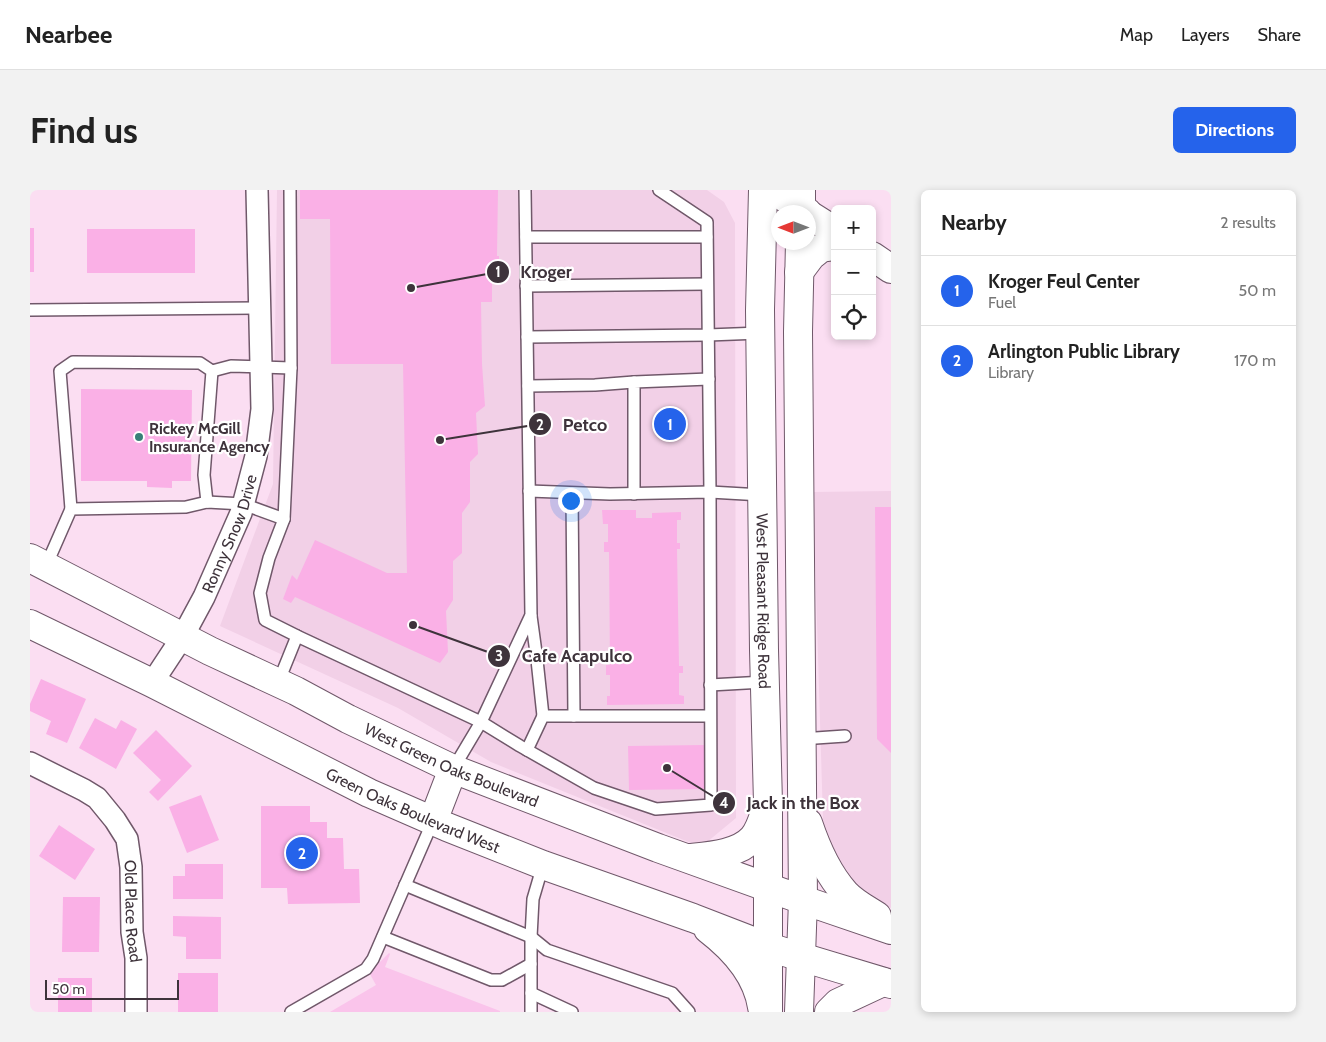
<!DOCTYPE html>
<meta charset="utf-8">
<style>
:root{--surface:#fff;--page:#f2f2f2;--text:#222;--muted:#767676;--line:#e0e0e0;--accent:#2563eb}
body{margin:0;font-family:Cabin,sans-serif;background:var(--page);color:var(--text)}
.controls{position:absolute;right:15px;top:15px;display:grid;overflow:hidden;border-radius:8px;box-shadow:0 2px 8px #0003}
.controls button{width:45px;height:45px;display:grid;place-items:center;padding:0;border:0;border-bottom:1px solid var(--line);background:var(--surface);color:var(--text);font:25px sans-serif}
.compass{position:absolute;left:741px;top:15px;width:45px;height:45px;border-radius:50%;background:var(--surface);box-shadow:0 2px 8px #0003;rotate:270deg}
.scale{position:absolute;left:15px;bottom:12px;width:134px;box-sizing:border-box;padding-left:5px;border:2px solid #3e333b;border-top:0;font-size:14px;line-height:18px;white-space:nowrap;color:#3e333b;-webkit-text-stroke:4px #fff;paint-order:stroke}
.you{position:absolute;left:540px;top:310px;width:18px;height:18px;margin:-12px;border:4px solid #fff;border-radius:50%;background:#1a73e8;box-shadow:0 0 0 8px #1a73e833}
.badge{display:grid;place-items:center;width:32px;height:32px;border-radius:50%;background:var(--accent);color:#fff;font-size:16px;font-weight:700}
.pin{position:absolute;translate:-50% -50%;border:2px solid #fff;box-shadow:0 1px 5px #0006}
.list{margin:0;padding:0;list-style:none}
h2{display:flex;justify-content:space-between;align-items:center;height:65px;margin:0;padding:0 20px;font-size:21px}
h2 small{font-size:16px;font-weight:400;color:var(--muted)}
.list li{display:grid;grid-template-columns:32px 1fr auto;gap:15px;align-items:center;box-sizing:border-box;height:70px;padding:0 20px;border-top:1px solid var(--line)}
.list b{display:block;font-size:19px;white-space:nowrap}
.list p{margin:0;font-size:16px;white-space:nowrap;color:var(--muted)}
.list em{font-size:16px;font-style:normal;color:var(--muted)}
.icon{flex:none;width:28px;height:28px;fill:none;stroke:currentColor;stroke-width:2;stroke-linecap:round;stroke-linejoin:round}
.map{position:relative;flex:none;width:861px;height:822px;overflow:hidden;border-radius:8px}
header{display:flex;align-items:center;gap:30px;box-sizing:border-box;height:70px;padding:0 25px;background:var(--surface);border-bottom:1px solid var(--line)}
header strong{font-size:24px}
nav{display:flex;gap:28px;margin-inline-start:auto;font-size:18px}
.intro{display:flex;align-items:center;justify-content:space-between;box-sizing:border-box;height:120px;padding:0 30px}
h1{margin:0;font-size:35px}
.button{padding:12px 22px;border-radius:8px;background:var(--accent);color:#fff;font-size:18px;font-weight:700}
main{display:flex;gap:30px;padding:0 30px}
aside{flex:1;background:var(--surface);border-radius:8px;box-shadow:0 2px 8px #0003}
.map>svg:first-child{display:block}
.built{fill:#f2d0e7}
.green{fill:#fac4eb}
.building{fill:#fab0e6}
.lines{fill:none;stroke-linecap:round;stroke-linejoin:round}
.service-casing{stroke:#70586a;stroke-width:14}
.minor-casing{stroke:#70586a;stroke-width:24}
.tertiary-casing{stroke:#70586a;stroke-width:30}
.secondary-casing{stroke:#70586a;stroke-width:30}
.service{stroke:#fff;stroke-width:11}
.minor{stroke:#fff;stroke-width:21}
.tertiary{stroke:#fff;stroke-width:28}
.secondary{stroke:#fff;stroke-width:28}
.poi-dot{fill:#387f78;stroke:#fff;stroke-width:2}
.labels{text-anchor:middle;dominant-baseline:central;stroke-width:4.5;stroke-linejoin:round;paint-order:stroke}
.poi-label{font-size:16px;font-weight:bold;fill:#3e333b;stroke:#fff;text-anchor:start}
.street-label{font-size:16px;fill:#3e333b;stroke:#fff}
.leader{fill:none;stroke:#3e333b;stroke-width:2}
.callout-dot{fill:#3e333b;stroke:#fff;stroke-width:2}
.mark-label{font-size:15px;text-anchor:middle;font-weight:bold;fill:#fff}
.callout-label{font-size:18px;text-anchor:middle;font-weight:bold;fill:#3e333b;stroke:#fff;stroke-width:4.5;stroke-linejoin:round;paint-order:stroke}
</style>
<header>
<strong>Nearbee</strong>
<nav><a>Map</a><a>Layers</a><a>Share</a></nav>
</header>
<div class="intro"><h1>Find us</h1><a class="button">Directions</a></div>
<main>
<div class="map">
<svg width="861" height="822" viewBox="0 0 861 822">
<rect width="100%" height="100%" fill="#fbdef2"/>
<!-- built -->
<g class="built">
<polygon points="247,0 677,0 694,12 705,33 706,628 671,657 461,572 368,518 190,436 243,294"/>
<polygon points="861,301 861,718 847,712 830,699 812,680 795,643 793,629 783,302"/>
</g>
<!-- green -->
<polygon class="green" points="359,763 360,764 355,777 470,821 470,822 300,822 346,795 341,786 340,782"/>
<!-- building -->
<g class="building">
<polygon points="270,0 468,0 467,66 469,66 469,85 462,85 462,112 451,112 452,174 455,216 446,223 448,264 440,272 440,312 432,323 432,363 423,371 423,410 416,421 418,462 410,473 265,407 261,413 253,409 262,385 267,390 285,350 357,383 377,383 373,174 301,174 300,29 270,29"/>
<rect x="0" y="38" width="4" height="44"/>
<rect x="57" y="39" width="108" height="44"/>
<polygon points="51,199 162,200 161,291 142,291 142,298 117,297 117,291 51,291"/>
<polygon points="845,317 861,317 861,563 847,549"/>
<polygon points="572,320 606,320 606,328 622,328 622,323 651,322 651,330 647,330 647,353 650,353 650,359 647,359 649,476 653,476 653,483 649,483 649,505 654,506 654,514 577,515 577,506 580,506 580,485 576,485 576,475 580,475 579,362 574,362 574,352 578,352 578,334 573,334"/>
<polygon points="11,489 56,509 37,553 16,544 21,531 0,521 0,514"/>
<polygon points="65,528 86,539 91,530 107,539 86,579 49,558"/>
<polygon points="126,540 162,576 128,611 119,602 131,590 103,563"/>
<polygon points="675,555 675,599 599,600 598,556"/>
<polygon points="171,605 189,650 157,663 139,617"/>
<polygon points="231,616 280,616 280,632 297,632 297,648 313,648 314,679 329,679 330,713 258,714 257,698 231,698"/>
<polygon points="29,635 65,659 45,690 9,666"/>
<polygon points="155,674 193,674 193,709 143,709 143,686 155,686"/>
<polygon points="33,707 70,707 69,762 32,762"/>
<polygon points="143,726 191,727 191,769 156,769 156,747 143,746"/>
<rect x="148" y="783" width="40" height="39"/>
<rect x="28" y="788" width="34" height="34"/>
</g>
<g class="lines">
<!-- service casing -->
<g class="service-casing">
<g id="service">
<polyline points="260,0 261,178 254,329 239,368 230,403 235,430 267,446 451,532 501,425 495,0"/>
<polyline points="496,47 677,47"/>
<polyline points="496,96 677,94"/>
<polyline points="0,120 230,118"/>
<polyline points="497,147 678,145 730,143"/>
<polyline points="182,181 201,176 261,178"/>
<polyline points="498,196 565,195 604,192"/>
<polyline points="499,301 580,304 680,302 732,305"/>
<polyline points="542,303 544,526"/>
<polyline points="604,304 604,192 679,189"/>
<polyline points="41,319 30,181 43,172 170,173 182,181 174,285 177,312"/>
<polyline points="16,376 41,319 156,317 177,312 213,314 254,329"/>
<polyline points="501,426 507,470 513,526"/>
<polyline points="248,493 267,446"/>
<polyline points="680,495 735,492"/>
<polyline points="771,549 815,546"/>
<polyline points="497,560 513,526 680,526"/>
<polyline points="423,579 451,532 490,556 564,598 626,619 681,615 680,302 677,32 629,0"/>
<polyline points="375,695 501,747 517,760 642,803 659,822"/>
<polyline points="353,747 461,790 472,790 501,774"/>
<polyline points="501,803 542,822"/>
<polyline points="261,822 336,779 343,769 403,631"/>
<polyline points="501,822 501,747 503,709 513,675"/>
</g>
</g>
<!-- minor casing -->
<g class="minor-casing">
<g id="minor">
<path id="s1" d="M122,493L153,446L174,407L211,323L226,266L232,219L227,0"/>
<path id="s2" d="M0,573L54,600L67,608L85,630L97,649L101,677L102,742L106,768V822"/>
</g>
</g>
<!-- tertiary casing -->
<g class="tertiary-casing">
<g id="tertiary">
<polyline points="743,0 777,22"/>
<polyline points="778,24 805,41"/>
<polyline points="842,66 861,79"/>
</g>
</g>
<!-- secondary casing -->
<g class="secondary-casing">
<g id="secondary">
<path id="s3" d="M733,0L730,120L734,460L738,613V822"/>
<polyline points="771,22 771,0"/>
<polyline points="769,82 781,66 791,58 805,56"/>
<path id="s4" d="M0,368L180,461L266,501L318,529L423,579L628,658L773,710L861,740"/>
<path id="s5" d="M0,434L122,493L339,603L417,637L513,675L663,728L738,757L861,794"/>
<polyline points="403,631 423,579"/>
<path d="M778,633C786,657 797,683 815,703C823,712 836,719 847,726"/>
<path d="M660,668C680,666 709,664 723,648C730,640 733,628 736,619"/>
<path d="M678,739C704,759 727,784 732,817"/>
<polyline points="769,822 773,710 768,142 770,52"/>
<polyline points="799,822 808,813 853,792"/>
</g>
</g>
<!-- service -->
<use href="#service" class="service"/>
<!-- minor -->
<use href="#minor" class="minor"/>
<!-- tertiary -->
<use href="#tertiary" class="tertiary"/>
<!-- secondary -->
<use href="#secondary" class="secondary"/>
</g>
<!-- markers -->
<circle class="poi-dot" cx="109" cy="247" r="5"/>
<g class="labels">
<!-- poi labels -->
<g class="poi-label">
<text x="119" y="238">Rickey McGill<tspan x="119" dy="18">Insurance Agency</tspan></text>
</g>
<!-- street labels -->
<g class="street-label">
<text stroke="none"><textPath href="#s1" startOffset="169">Ronny Snow Drive</textPath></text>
<text stroke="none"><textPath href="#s3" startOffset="411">West Pleasant Ridge Road</textPath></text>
<text stroke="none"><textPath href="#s4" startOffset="470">West Green Oaks Boulevard</textPath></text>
<text stroke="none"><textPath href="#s5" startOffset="426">Green Oaks Boulevard West</textPath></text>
<text stroke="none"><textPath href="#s2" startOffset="199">Old Place Road</textPath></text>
</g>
</g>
<!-- callouts -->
<path class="leader" d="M381 98L468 82M410 250L510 234M383 435L469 466M637 578L694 613"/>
<g class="callout-dot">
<circle cx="381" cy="98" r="5"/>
<circle cx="410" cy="250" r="5"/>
<circle cx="383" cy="435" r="5"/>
<circle cx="637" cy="578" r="5"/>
<circle cx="468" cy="82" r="12"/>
<circle cx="510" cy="234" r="12"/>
<circle cx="469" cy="466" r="12"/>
<circle cx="694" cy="613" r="12"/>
</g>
<g class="mark-label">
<text x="468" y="87">1</text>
<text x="510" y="240">2</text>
<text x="469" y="471">3</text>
<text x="694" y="618">4</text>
</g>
<g class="callout-label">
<text x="516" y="88">Kroger</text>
<text x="555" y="241">Petco</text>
<text x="547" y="472">Cafe Acapulco</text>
<text x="773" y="619">Jack in the Box</text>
</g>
</svg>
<div class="controls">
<button>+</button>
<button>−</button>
<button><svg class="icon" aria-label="locate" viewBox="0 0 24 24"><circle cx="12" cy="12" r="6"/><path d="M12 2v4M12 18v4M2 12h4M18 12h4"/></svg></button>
</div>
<svg class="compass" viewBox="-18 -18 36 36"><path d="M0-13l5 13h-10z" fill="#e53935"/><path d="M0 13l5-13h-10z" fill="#767676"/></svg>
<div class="scale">50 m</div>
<div class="you"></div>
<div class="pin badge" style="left:640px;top:234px">1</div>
<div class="pin badge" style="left:272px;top:663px">2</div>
</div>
<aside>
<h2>Nearby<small>2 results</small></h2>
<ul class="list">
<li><span class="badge">1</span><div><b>Kroger Feul Center</b><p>Fuel</p></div><em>50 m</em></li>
<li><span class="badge">2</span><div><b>Arlington Public Library</b><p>Library</p></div><em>170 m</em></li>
</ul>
</aside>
</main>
